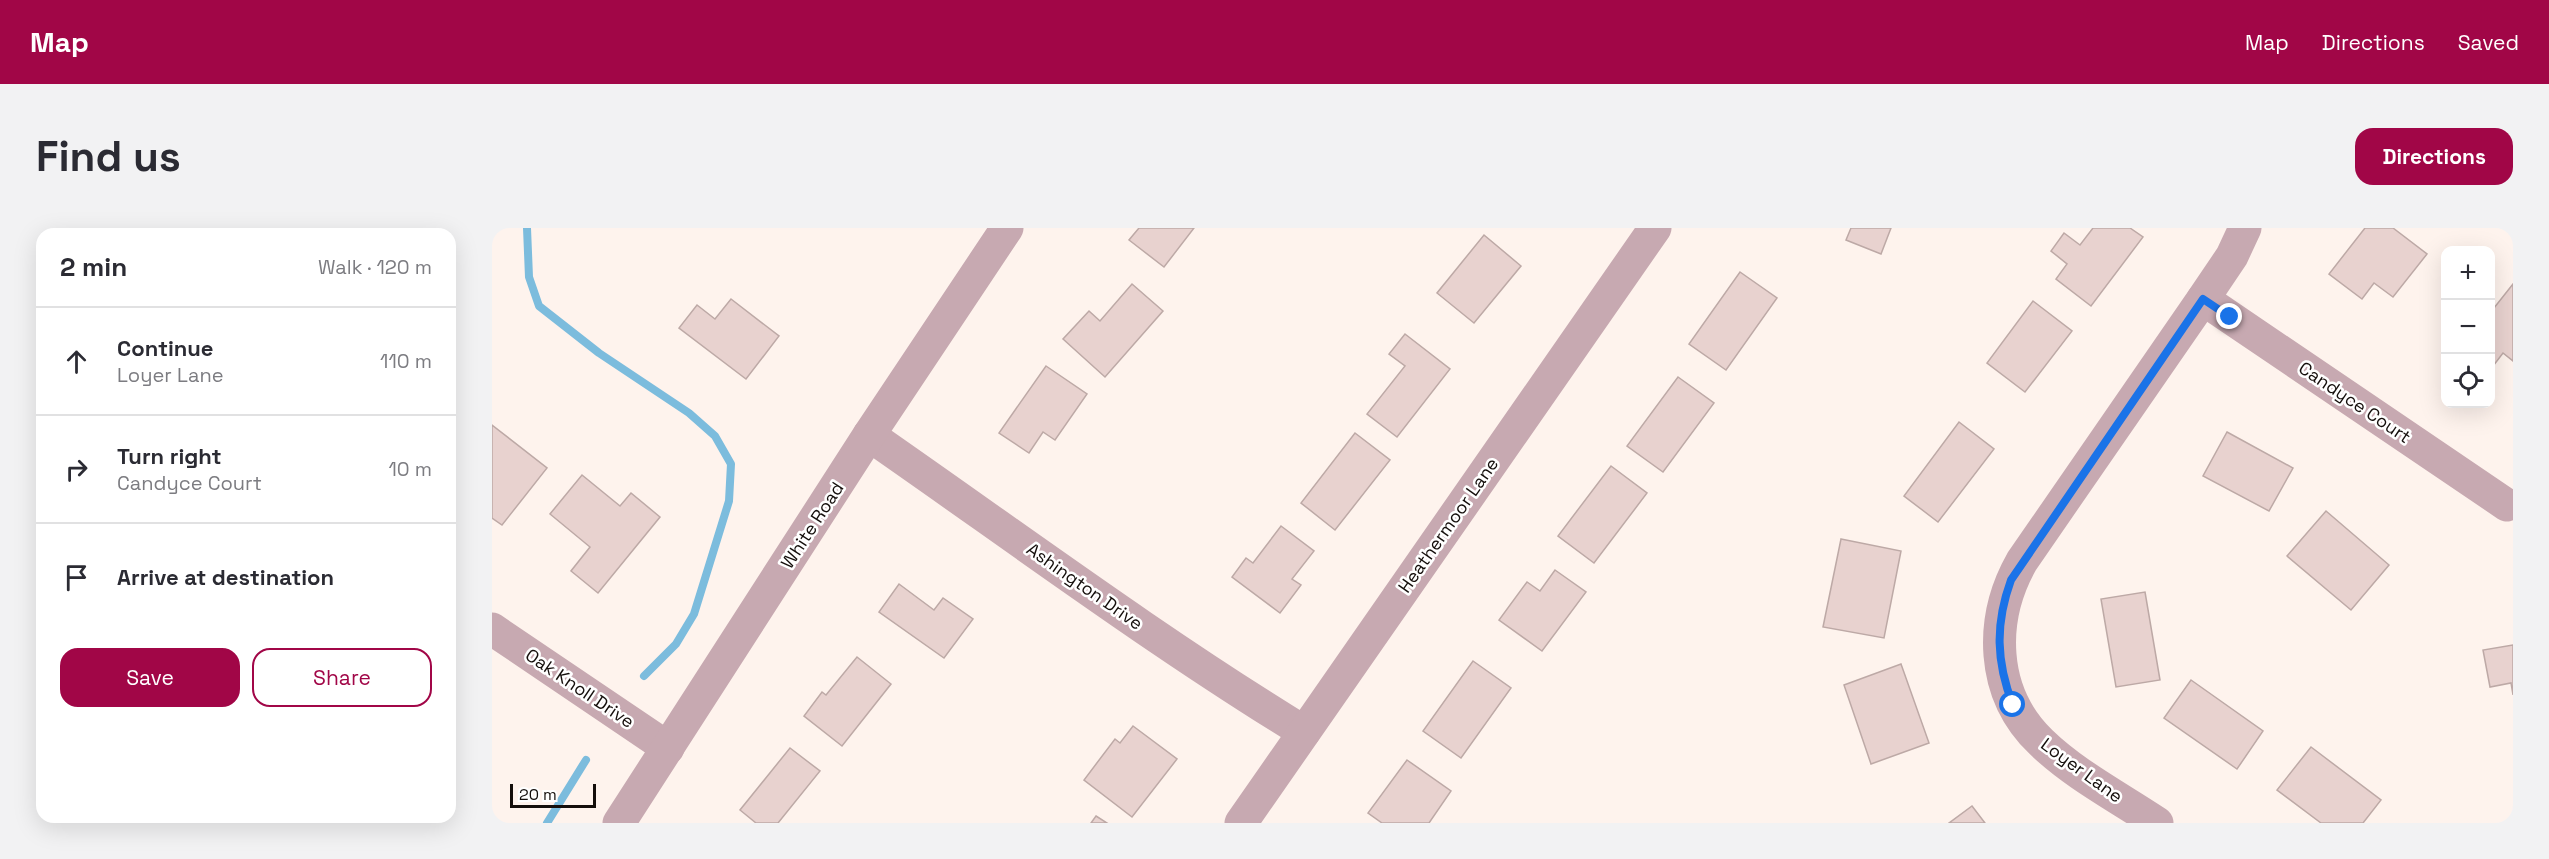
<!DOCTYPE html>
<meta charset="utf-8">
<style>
:root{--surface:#fff;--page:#f2f2f3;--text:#2b2b33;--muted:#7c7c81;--line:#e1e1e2;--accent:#a10647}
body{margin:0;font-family:"Space Grotesk",sans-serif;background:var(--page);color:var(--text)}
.controls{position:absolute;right:18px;top:18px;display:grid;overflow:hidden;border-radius:12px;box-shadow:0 6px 24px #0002}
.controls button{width:54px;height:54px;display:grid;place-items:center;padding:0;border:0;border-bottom:2px solid var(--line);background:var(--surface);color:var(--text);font:30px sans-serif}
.scale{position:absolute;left:18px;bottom:15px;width:86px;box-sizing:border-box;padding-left:6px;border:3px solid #140e0b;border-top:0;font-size:16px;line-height:21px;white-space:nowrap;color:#140e0b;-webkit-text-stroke:4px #fff;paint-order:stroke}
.stop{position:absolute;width:18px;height:18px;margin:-14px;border:4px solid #1a73e8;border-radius:50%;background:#fff}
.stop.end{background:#1a73e8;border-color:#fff;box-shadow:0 2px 6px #0008}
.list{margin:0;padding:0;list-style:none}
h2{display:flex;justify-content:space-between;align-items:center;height:78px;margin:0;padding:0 24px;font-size:26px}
h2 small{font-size:20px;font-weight:400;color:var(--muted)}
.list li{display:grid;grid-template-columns:39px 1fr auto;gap:18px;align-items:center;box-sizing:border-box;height:108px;padding:0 24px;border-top:2px solid var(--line)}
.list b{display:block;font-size:22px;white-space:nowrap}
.list p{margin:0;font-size:20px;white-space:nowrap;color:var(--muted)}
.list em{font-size:20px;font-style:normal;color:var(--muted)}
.actions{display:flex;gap:12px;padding:18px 24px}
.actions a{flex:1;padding:14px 0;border:2px solid var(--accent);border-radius:18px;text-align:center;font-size:21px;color:var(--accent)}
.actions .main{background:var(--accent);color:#fff}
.icon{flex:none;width:33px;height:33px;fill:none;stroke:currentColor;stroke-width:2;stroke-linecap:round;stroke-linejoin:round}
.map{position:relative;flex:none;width:2021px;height:595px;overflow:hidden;border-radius:18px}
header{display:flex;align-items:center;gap:36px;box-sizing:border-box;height:84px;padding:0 30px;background:var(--accent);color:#fff}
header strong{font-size:28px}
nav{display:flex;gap:33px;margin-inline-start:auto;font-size:21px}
.intro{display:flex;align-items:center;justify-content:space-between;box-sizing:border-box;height:144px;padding:0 36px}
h1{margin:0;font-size:42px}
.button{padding:15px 27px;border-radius:18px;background:var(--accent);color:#fff;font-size:21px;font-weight:700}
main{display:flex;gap:36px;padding:0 36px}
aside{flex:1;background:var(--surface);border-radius:18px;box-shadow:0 6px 24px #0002}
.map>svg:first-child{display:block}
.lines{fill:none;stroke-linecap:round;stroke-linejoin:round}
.stream{stroke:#7cbcdd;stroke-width:8}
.building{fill:#e8d2cf;stroke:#bda9a6;stroke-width:1.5}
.minor{stroke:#c7a9b1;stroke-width:33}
.route{stroke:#1a73e8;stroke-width:8}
.labels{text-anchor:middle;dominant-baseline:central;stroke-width:5;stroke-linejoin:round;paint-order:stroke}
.street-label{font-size:18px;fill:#140e0b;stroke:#fff}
</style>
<header>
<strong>Map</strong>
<nav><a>Map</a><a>Directions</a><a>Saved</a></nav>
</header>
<div class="intro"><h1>Find us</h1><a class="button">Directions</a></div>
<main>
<aside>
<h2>2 min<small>Walk · 120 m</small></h2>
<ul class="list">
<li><svg class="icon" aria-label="ahead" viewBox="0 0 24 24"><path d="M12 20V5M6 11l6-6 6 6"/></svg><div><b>Continue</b><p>Loyer Lane</p></div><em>110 m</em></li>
<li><svg class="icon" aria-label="right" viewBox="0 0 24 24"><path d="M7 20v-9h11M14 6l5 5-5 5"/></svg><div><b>Turn right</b><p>Candyce Court</p></div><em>10 m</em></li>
<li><svg class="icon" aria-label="arrive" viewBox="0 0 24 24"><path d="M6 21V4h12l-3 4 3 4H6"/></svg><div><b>Arrive at destination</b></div></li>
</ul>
<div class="actions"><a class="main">Save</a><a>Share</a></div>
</aside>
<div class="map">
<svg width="2021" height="595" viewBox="0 0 2021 595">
<rect width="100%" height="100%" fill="#fef3ed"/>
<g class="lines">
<!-- stream -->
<g class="stream">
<polyline points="35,0 37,49 47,78 107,125 197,185 223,208 239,236 237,273 202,386 184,416 152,448"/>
<polyline points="55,595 94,532"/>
</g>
</g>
<!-- building -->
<g class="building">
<polygon points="647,0 702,0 672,39 637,12"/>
<polygon points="1359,0 1399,0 1389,26 1354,12"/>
<polygon points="1601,0 1638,0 1651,9 1599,78 1564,51 1575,36 1559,23 1572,5 1588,17"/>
<polygon points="1873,0 1901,0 1935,26 1901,69 1882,55 1870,71 1837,46"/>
<polygon points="992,7 1029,38 982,95 945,65"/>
<polygon points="1248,44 1285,70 1234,142 1197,116"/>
<polygon points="640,56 671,83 613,149 571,111 597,83 608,93"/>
<polygon points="2021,56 2021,133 2011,125 1998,142 1998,85"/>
<polygon points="239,71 287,108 254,151 187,100 205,77 223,91"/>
<polygon points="1541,73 1580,103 1533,164 1495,135"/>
<polygon points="913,106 958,141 905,209 875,186 913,138 897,126"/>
<polygon points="554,138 595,166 563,212 551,204 537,225 507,205"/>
<polygon points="1186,149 1222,175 1171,244 1135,218"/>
<polygon points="1467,194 1502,221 1446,294 1412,268"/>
<polygon points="0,197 55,240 10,297 0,290"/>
<polygon points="1735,204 1801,240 1777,283 1711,248"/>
<polygon points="863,205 898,232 843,302 809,275"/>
<polygon points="1119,238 1155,265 1102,335 1066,308"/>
<polygon points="90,247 128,278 139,265 168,289 106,365 79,343 98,319 58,286"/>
<polygon points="1834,283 1897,337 1859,382 1795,328"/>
<polygon points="789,298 822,323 800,351 809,357 788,385 740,349 754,330 761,335"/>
<polygon points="1349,311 1409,323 1392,410 1331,399"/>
<polygon points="1063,342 1094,364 1050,423 1007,392 1035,354 1048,363"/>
<polygon points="407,356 442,382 451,370 481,391 452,430 387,384"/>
<polygon points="1653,364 1668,452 1624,459 1609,371"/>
<polygon points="2021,417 2021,467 2019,455 1998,459 1991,422"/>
<polygon points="365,429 399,456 350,518 312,488 330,464 334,467"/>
<polygon points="981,433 1019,460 969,530 931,503"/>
<polygon points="1409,436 1437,515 1379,536 1352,457"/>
<polygon points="1699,452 1771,503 1745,541 1672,490"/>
<polygon points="641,498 685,531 640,589 592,552 623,511 628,515"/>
<polygon points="1819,519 1889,572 1871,595 1829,595 1785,562"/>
<polygon points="298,520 328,543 286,595 264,595 248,582"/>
<polygon points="915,532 959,563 937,595 890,595 876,585"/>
<polygon points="1480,578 1493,595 1457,595"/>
<polygon points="604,588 615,595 599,595"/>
</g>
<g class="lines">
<!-- minor -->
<g class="minor">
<polyline points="1711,71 2015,277"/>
<path d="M377,207C521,307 662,412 812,504"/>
<polyline points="0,401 176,520"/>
<polyline points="127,595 377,207 515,0"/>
<polyline points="749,595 1163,0"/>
<path d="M1665,595C1626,569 1582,546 1549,514C1498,465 1497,391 1530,333L1711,71L1740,28L1753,0"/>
</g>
</g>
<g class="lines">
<!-- route -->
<path class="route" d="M1521,477C1504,434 1503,396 1519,352L1711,71L1738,89"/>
</g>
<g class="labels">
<!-- street labels -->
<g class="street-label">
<text transform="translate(1863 174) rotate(34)">Candyce Court</text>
<text transform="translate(320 297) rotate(-57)">White Road</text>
<text transform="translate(956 297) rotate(-55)">Heathermoor Lane</text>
<text transform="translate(593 358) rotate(35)">Ashington Drive</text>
<text transform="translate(88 460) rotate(34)">Oak Knoll Drive</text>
<text transform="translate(1590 542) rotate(36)">Loyer Lane</text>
</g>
</g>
</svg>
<div class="controls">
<button>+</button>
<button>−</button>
<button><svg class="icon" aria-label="locate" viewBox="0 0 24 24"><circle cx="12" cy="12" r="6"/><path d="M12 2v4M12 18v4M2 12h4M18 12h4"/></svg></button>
</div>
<div class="scale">20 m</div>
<div class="stop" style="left:1521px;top:477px"></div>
<div class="stop end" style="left:1738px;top:89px"></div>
</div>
</main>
